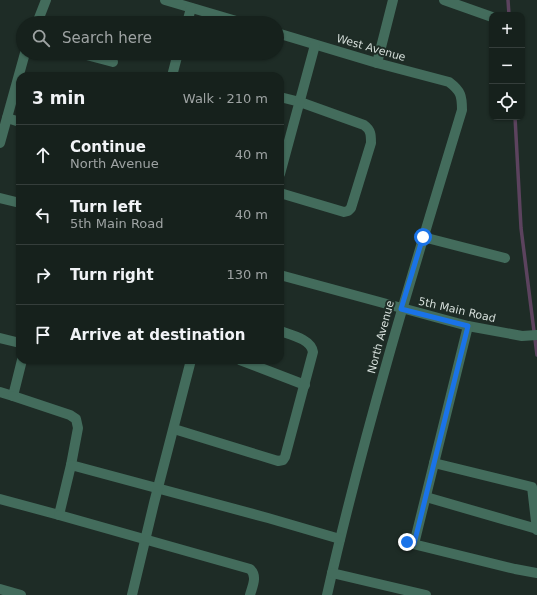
<!DOCTYPE html>
<meta charset="utf-8">
<style>
:root{--surface:#16211c;--page:#1f2925;--text:#f1f3f6;--muted:#9ea3a3;--line:#353e3b}
body{margin:0;font-family:"DejaVu Sans",sans-serif;background:var(--page);color:var(--text)}
.controls{position:absolute;right:12px;top:12px;display:grid;overflow:hidden;border-radius:8px;box-shadow:0 1px 3px #0004}
.controls button{width:36px;height:36px;display:grid;place-items:center;padding:0;border:0;border-bottom:1px solid var(--line);background:var(--surface);color:var(--text);font:20px sans-serif}
.stop{position:absolute;width:12px;height:12px;margin:-9px;border:3px solid #1a73e8;border-radius:50%;background:#fff}
.stop.end{background:#1a73e8;border-color:#fff;box-shadow:0 1px 4px #0008}
.list{margin:0;padding:0;list-style:none}
h2{display:flex;justify-content:space-between;align-items:center;height:52px;margin:0;padding:0 16px;font-size:17px}
h2 small{font-size:13px;font-weight:400;color:var(--muted)}
.list li{display:grid;grid-template-columns:26px 1fr auto;gap:12px;align-items:center;box-sizing:border-box;height:60px;padding:0 16px;border-top:1px solid var(--line)}
.list b{display:block;font-size:15px;white-space:nowrap}
.list p{margin:0;font-size:13px;white-space:nowrap;color:var(--muted)}
.list em{font-size:13px;font-style:normal;color:var(--muted)}
.icon{flex:none;width:22px;height:22px;fill:none;stroke:currentColor;stroke-width:2;stroke-linecap:round;stroke-linejoin:round}
.map{position:relative;flex:none;width:537px;height:595px;overflow:hidden}
.search{position:absolute;background:var(--surface);box-shadow:0 1px 3px #0004;left:16px;top:16px;width:268px;height:44px;display:flex;align-items:center;gap:10px;box-sizing:border-box;padding:0 14px;border-radius:22px;color:var(--muted);font-size:15px}
.panel{position:absolute;background:var(--surface);box-shadow:0 1px 3px #0004;left:16px;top:72px;width:268px;height:292px;border-radius:12px}
.map>svg:first-child{display:block}
.lines{fill:none;stroke-linecap:round;stroke-linejoin:round}
.stream{stroke:#5c435e;stroke-width:3.5}
.minor{stroke:#436c5c;stroke-width:10}
.route{stroke:#1a73e8;stroke-width:5}
.labels{text-anchor:middle;dominant-baseline:central;stroke-width:4;stroke-linejoin:round;paint-order:stroke}
.street-label{font-size:11px;fill:#d6dfdb;stroke:#1e2c26}
</style>
<div class="map">
<svg width="537" height="595" viewBox="0 0 537 595">
<rect width="100%" height="100%" fill="#1e2c26"/>
<g class="lines">
<!-- stream -->
<g class="stream">
<polyline points="508,0 509,15"/>
<polyline points="515,117 521,228 537,355"/>
</g>
<!-- minor -->
<g class="minor">
<polyline points="165,0 243,23"/>
<polyline points="444,0 492,17"/>
<polyline points="37,23 46,0"/>
<polyline points="187,23 191,8"/>
<path d="M277,33L377,63L449,82C461,91 462,96 462,110C413,271 364,431 327,595"/>
<polyline points="79,53 113,62"/>
<polyline points="377,63 393,0"/>
<polyline points="172,76 178,53"/>
<path d="M280,97L300,102L364,125C371,130 371,135 371,143L351,208L348,211L344,212L280,193"/>
<polyline points="7,118 20,122"/>
<polyline points="0,143 25,53"/>
<polyline points="280,174 315,45"/>
<polyline points="0,198 20,203"/>
<polyline points="423,237 505,258"/>
<polyline points="280,275 468,326 522,336 537,335"/>
<polyline points="0,338 20,343"/>
<polyline points="240,360 305,385"/>
<polyline points="0,392 13,396 22,360"/>
<polyline points="13,396 70,415 76,419 78,428 71,465"/>
<path d="M174,429L278,461L283,460L285,457L313,352C311,339 291,335 280,331"/>
<polyline points="434,463 532,487 537,530"/>
<polyline points="426,497 537,529"/>
<polyline points="0,499 59,515 71,465 268,518 340,539"/>
<path d="M59,515L250,569C258,576 252,587 250,595"/>
<polyline points="409,543 515,569 537,573"/>
<polyline points="414,544 468,326"/>
<polyline points="332,573 426,595"/>
<polyline points="0,589 21,595"/>
<polyline points="132,595 154,503 191,360"/>
</g>
</g>
<g class="lines">
<!-- route -->
<polyline class="route" points="407,542 414,544 468,326 401,309 423,237"/>
</g>
<g class="labels">
<!-- street labels -->
<g class="street-label">
<text transform="translate(371 48) rotate(16)">West Avenue</text>
<text transform="translate(457 310) rotate(13)">5th Main Road</text>
<text transform="translate(381 337) rotate(-75)">North Avenue</text>
</g>
</g>
</svg>
<div class="controls">
<button>+</button>
<button>−</button>
<button><svg class="icon" aria-label="locate" viewBox="0 0 24 24"><circle cx="12" cy="12" r="6"/><path d="M12 2v4M12 18v4M2 12h4M18 12h4"/></svg></button>
</div>
<div class="stop" style="left:423px;top:237px"></div>
<div class="stop end" style="left:407px;top:542px"></div>
<div class="search"><svg class="icon" aria-label="search" viewBox="0 0 24 24"><circle cx="10" cy="10" r="6"/><path d="M15 15l6 6"/></svg>Search here</div>
<section class="panel">
<h2>3 min<small>Walk · 210 m</small></h2>
<ul class="list">
<li><svg class="icon" aria-label="ahead" viewBox="0 0 24 24"><path d="M12 20V5M6 11l6-6 6 6"/></svg><div><b>Continue</b><p>North Avenue</p></div><em>40 m</em></li>
<li><svg class="icon" aria-label="left" viewBox="0 0 24 24"><path d="M17 20v-9H6M10 6l-5 5 5 5"/></svg><div><b>Turn left</b><p>5th Main Road</p></div><em>40 m</em></li>
<li><svg class="icon" aria-label="right" viewBox="0 0 24 24"><path d="M7 20v-9h11M14 6l5 5-5 5"/></svg><div><b>Turn right</b></div><em>130 m</em></li>
<li><svg class="icon" aria-label="arrive" viewBox="0 0 24 24"><path d="M6 21V4h12l-3 4 3 4H6"/></svg><div><b>Arrive at destination</b></div></li>
</ul>
</section>
</div>
